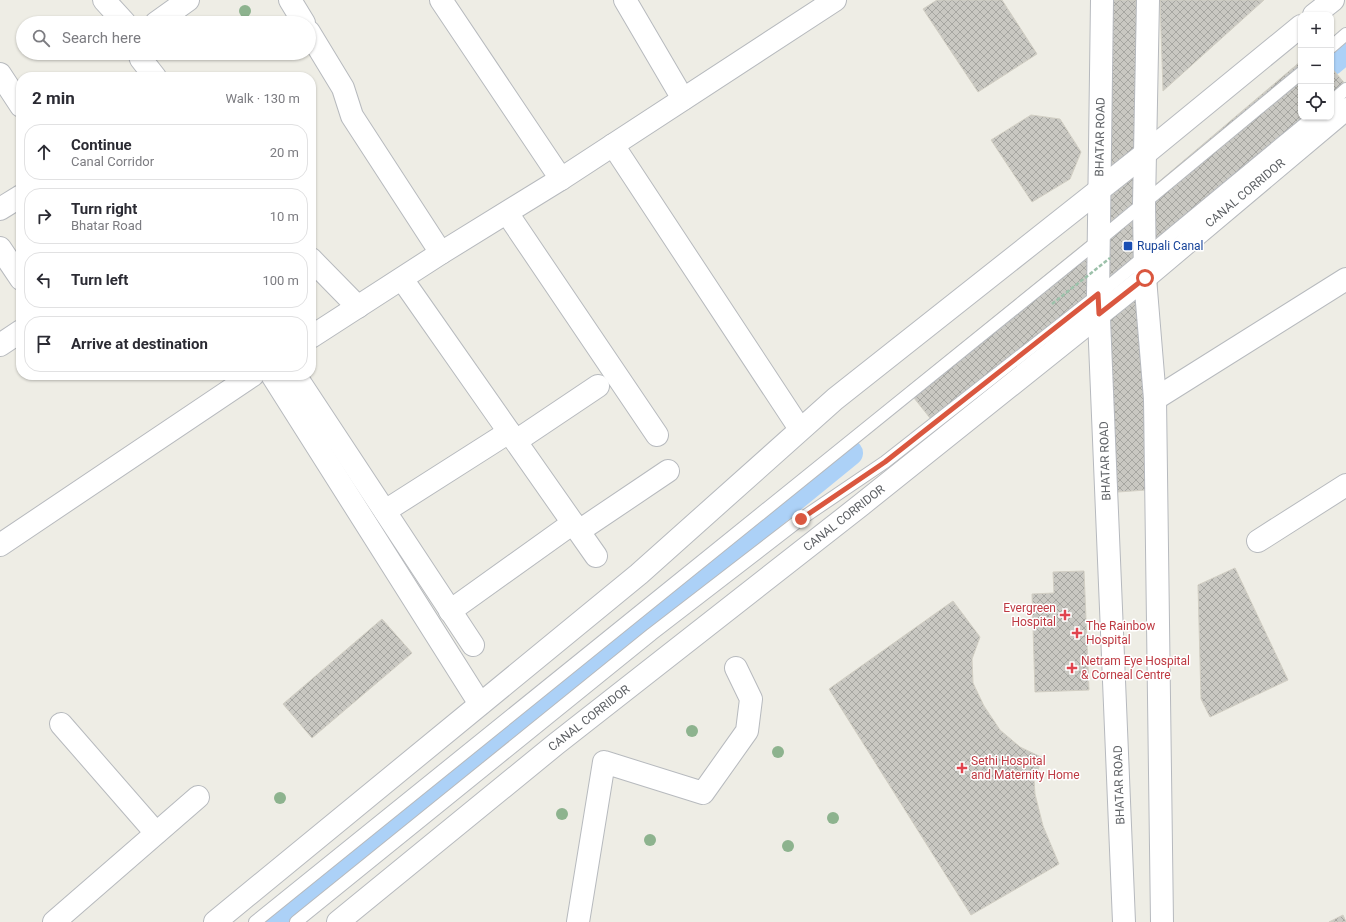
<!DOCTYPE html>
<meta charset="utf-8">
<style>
:root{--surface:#fff;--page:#f7f7f7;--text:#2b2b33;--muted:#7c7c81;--line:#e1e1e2}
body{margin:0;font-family:Roboto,sans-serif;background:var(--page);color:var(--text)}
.controls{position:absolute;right:12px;top:12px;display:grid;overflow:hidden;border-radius:8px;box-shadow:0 1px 3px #0004}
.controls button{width:36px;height:36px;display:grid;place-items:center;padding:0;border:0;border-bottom:1px solid var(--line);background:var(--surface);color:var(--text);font:20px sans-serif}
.stop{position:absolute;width:12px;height:12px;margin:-9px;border:3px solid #da573f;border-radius:50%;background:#fff}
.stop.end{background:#da573f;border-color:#fff;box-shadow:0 1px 4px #0008}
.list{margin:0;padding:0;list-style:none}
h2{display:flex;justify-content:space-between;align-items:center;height:52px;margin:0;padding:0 16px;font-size:17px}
h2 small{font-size:13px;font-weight:400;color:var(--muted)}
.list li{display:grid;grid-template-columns:26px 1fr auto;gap:12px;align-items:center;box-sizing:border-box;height:56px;margin:0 8px 8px;padding:0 8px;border:1px solid var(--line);border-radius:16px}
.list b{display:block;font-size:15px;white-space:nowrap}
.list p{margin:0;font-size:13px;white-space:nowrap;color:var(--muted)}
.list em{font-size:13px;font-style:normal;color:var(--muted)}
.icon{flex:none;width:22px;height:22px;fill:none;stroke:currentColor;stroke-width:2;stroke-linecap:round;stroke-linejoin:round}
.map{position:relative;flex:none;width:1346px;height:922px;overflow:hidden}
.search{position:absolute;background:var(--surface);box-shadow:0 1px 3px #0004;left:16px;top:16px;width:300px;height:44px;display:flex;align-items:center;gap:10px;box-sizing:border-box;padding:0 14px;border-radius:22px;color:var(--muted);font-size:15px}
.panel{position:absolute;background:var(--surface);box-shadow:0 1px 3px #0004;left:16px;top:72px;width:300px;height:308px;border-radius:16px}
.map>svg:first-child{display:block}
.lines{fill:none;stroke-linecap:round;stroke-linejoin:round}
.canal{stroke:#acd1f7;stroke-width:26}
.building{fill:url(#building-cross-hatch);stroke:#d2cfc4}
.service-casing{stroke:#b7babe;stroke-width:14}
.minor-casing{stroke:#b7babe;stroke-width:24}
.tertiary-casing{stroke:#b7babe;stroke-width:24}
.secondary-casing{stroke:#b6b9be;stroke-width:24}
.service{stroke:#fff;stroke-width:12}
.minor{stroke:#fff;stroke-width:22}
.tertiary{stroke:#fff;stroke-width:22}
.secondary{stroke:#fff;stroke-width:22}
.path-bridge{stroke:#9cc1aa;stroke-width:2.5;stroke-dasharray:4 2;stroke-linecap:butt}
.tree{fill:#8db38e}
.route{stroke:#da573f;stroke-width:5}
.transit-dot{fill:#1a4fb4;stroke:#fff;stroke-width:1.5}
.health-dot{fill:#e0444e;stroke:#fff;stroke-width:1.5}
.labels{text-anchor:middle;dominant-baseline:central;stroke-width:3;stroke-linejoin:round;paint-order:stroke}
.street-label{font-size:12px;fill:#5d6064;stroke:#fff}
.transit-label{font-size:12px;fill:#164399;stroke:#fff;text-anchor:start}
.health-label{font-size:12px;fill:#be3a42;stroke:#fff;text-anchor:start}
</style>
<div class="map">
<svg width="1346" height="922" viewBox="0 0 1346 922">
<defs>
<pattern id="building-cross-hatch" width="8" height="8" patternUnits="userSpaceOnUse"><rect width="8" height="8" fill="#c9c8c2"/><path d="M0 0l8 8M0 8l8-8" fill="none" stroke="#a6a6a1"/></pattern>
</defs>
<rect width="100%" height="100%" fill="#eeede5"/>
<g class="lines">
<!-- canal -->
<g class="canal">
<polyline points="1331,63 1346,50"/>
<polyline points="274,922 850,453"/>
</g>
</g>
<!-- building -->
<g class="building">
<polygon points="937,0 1002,0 1037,54 978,92 923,9"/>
<polygon points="1096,0 1157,0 1155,185 1301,61 1301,117 1325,117 1157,255 1160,489 1104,493 1103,296 938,428 906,388 1102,229"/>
<polygon points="1160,0 1264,0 1163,91"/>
<polygon points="1331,67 1346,85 1346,100 1331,112"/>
<polygon points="1031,115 1060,119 1081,152 1070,179 1032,202 991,140"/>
<polygon points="1235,568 1288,680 1210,717 1201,699 1198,585"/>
<polygon points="1084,571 1089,690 1035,692 1032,594 1054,593 1053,572"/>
<polygon points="953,601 980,637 972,659 973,683 984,706 1000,730 1020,747 1043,758 1034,779 1035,794 1043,826 1059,864 971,915 829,689"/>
<polygon points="382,619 412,653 312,738 283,704"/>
<polygon points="1343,915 1346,922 1329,922"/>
</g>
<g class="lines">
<!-- service casing -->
<g class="service-casing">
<g id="service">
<polyline points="1331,47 1346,34"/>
<polyline points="1331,102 1346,89"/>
<polyline points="255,922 1098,241 1301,73"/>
<polyline points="296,922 652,634 801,519 885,462 1098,295 1313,117"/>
</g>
</g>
<!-- minor casing -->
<g class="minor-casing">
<g id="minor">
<polyline points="104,0 125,23"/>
<polyline points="290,0 304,23"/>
<polyline points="441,0 561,179"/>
<polyline points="625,0 683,99"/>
<polyline points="156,23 188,0"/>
<polyline points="309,32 343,88 352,116 441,253"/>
<polyline points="139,53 141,59 155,77"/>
<polyline points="0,74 21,106"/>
<polyline points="613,145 800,429"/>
<polyline points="0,209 21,196"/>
<polyline points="507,213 657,435"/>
<polyline points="0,248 21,279"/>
<polyline points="311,259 358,307"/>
<polyline points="402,279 596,556"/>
<polyline points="311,337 441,253 561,179 835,0"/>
<polyline points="0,345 21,331"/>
<polyline points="272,375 480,704"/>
<polyline points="295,375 473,645"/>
<polyline points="1155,399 1346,279"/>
<polyline points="516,441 598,386"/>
<polyline points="385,511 509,432"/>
<polyline points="579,531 668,471"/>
<polyline points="1258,541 1346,485"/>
<polyline points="0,545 253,375"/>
<polyline points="450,611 573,523"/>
<polyline points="61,724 156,833"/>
<polyline points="54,922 198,797"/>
<polyline points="578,922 604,762 703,793 747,731 751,699 736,668"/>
</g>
</g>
<!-- tertiary casing -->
<g class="tertiary-casing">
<g id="tertiary">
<polyline points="1314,15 1333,0"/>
<polyline points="215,922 639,574 835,399 1146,153 1301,26"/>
<polyline points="338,922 556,744 861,505 1145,278 1346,109"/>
</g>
</g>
<!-- secondary casing -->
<g class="secondary-casing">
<g id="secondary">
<polyline points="1102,0 1098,295 1124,922"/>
<polyline points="1148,0 1144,204 1145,278 1155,399 1162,922"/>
</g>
</g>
<!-- service -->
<use href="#service" class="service"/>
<!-- minor -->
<use href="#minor" class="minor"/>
<!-- tertiary -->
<use href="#tertiary" class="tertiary"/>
<!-- secondary -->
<use href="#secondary" class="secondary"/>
<!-- path-bridge -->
<polyline class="path-bridge" points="1052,304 1110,258"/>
</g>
<!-- trees -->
<g class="tree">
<circle cx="245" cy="11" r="6"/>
<circle cx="692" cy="731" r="6"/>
<circle cx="778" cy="752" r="6"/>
<circle cx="280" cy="798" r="6"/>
<circle cx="562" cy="814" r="6"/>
<circle cx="833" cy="818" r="6"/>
<circle cx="650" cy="840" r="6"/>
<circle cx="788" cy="846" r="6"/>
</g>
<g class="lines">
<!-- route -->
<polyline class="route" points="801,519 885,462 1098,294 1099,314 1145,278"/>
</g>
<!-- markers -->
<rect class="transit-dot" x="1123" y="241" width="10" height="10" rx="2"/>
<g class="health-dot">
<path d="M1063 609h4v4h4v4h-4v4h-4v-4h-4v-4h4z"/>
<path d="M1075 627h4v4h4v4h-4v4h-4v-4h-4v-4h4z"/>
<path d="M1070 662h4v4h4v4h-4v4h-4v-4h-4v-4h4z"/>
<path d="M960 762h4v4h4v4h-4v4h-4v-4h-4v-4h4z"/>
</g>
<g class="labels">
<!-- street labels -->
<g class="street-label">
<text transform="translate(1100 137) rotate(-89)">BHATAR ROAD</text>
<text transform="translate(1245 193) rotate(-40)">CANAL CORRIDOR</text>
<text transform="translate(1105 461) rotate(-92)">BHATAR ROAD</text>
<text transform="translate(844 518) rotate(-38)">CANAL CORRIDOR</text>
<text transform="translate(589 718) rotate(-38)">CANAL CORRIDOR</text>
<text transform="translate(1119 785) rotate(-92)">BHATAR ROAD</text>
</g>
<!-- transit labels -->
<g class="transit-label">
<text x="1137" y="246">Rupali Canal</text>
</g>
<!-- health labels -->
<g class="health-label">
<text x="1056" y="608" text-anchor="end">Evergreen<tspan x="1056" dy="14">Hospital</tspan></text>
<text x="1086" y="626">The Rainbow<tspan x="1086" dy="14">Hospital</tspan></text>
<text x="1081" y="661">Netram Eye Hospital<tspan x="1081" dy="14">&amp; Corneal Centre</tspan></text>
<text x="971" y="761">Sethi Hospital<tspan x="971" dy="14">and Maternity Home</tspan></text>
</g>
</g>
</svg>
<div class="controls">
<button>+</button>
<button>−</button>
<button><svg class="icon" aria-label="locate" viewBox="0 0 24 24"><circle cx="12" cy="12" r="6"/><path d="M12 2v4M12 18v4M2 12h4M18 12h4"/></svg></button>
</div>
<div class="stop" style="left:1145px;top:278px"></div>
<div class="stop end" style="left:801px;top:519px"></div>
<div class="search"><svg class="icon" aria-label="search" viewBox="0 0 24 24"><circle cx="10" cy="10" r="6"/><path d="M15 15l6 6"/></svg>Search here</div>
<section class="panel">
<h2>2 min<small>Walk · 130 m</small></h2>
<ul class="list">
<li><svg class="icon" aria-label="ahead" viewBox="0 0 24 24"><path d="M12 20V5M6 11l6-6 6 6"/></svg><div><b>Continue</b><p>Canal Corridor</p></div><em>20 m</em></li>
<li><svg class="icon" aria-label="right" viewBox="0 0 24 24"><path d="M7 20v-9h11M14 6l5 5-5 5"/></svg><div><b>Turn right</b><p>Bhatar Road</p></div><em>10 m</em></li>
<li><svg class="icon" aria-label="left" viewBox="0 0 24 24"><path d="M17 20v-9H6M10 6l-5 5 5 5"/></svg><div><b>Turn left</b></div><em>100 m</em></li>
<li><svg class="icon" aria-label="arrive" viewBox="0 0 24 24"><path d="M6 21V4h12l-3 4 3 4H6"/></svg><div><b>Arrive at destination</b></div></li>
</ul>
</section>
</div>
